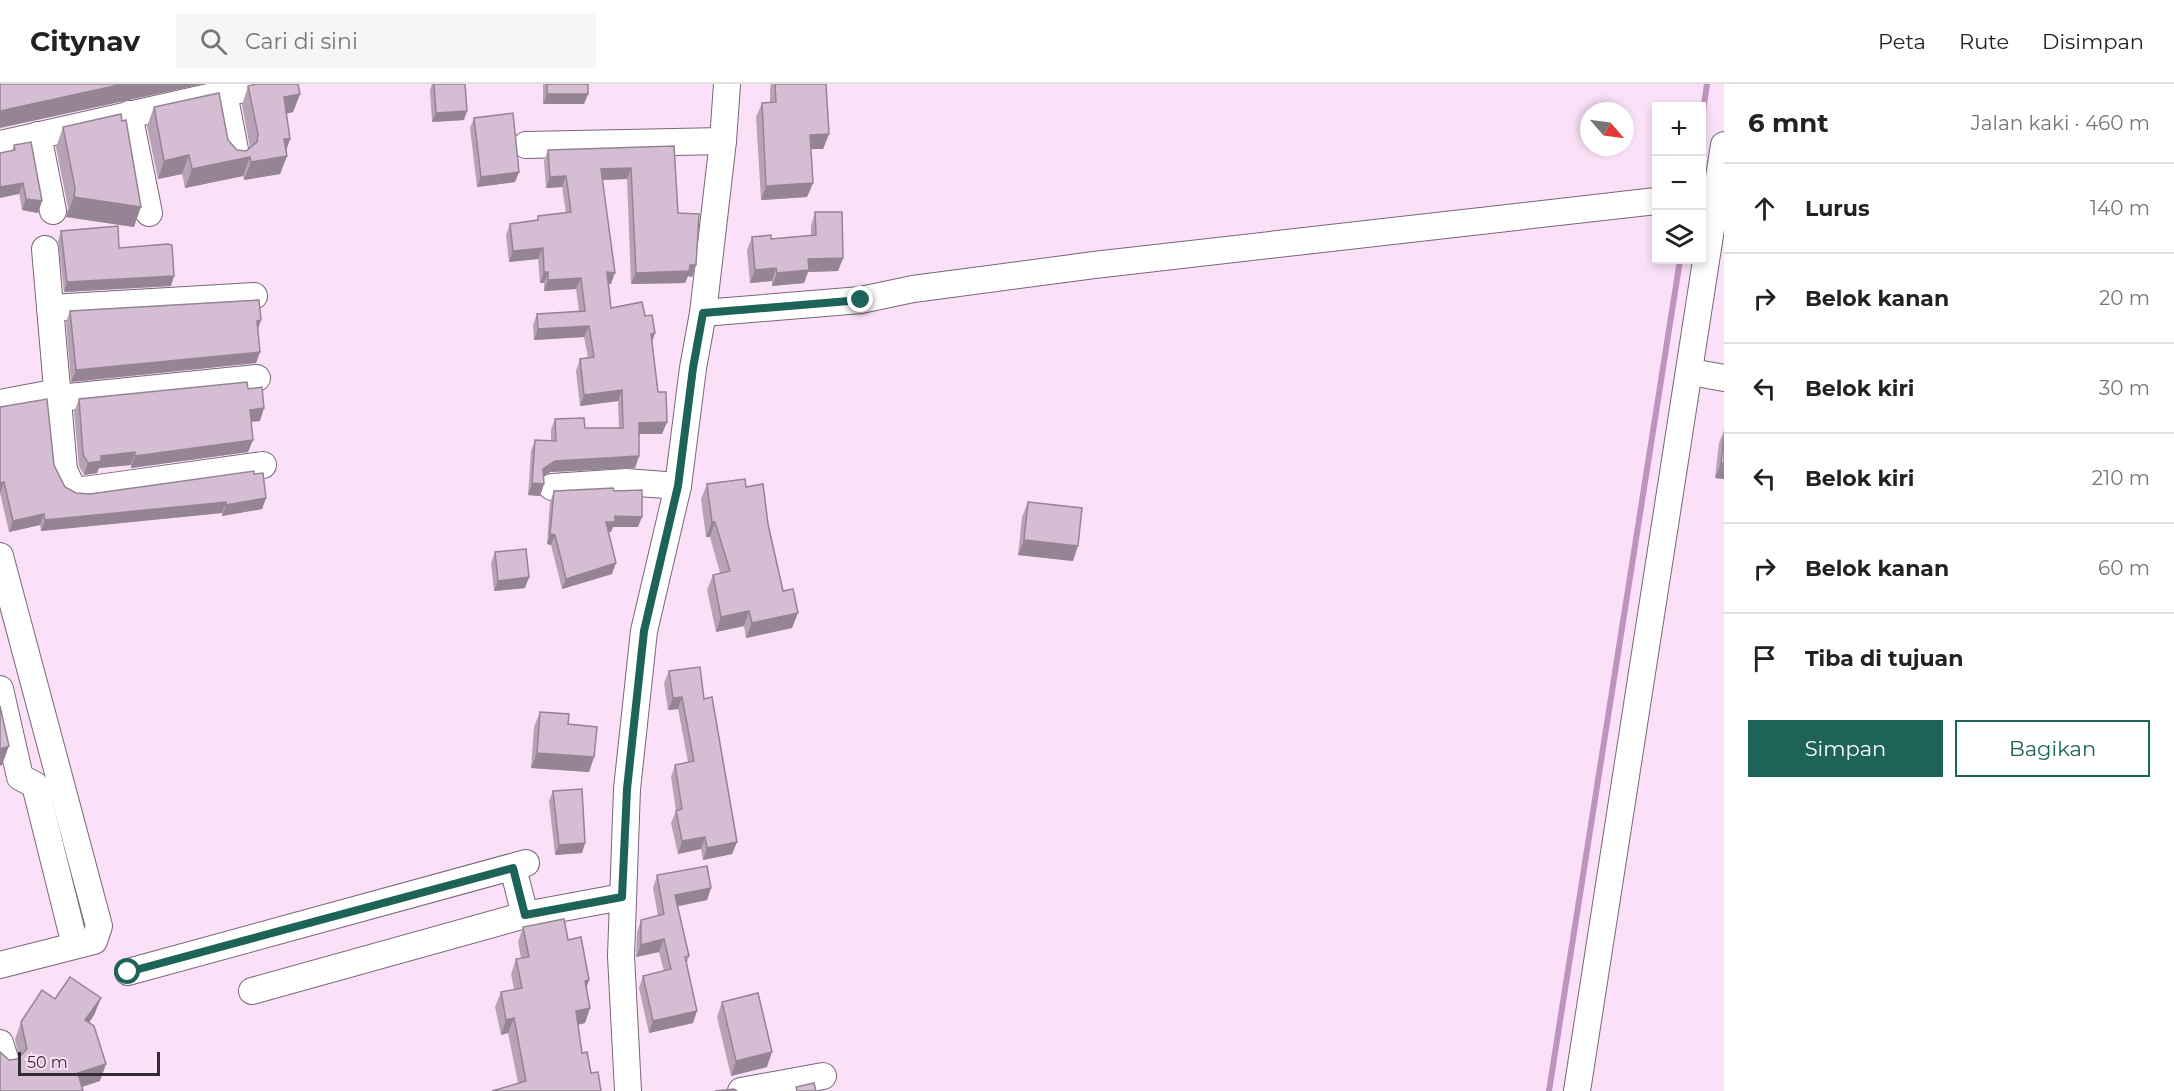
<!DOCTYPE html>
<html lang="id">
<meta charset="utf-8">
<style>
:root{--surface:#fff;--page:#f6f6f6;--text:#222;--muted:#767676;--line:#e0e0e0;--accent:#1d6357}
body{margin:0;font-family:Montserrat,sans-serif;background:var(--page);color:var(--text)}
.controls{position:absolute;right:18px;top:18px;display:grid;overflow:hidden;border-radius:0px;box-shadow:0 3px 9px #0003}
.controls button{width:54px;height:54px;display:grid;place-items:center;padding:0;border:0;border-bottom:2px solid var(--line);background:var(--surface);color:var(--text);font:30px sans-serif}
.compass{position:absolute;left:1580px;top:18px;width:54px;height:54px;border-radius:50%;background:var(--surface);box-shadow:0 3px 9px #0003;rotate:118deg}
.scale{position:absolute;left:18px;bottom:15px;width:142px;box-sizing:border-box;padding-left:6px;border:3px solid #352b34;border-top:0;font-size:16px;line-height:21px;white-space:nowrap;color:#352b34;-webkit-text-stroke:4px #fae1f8;paint-order:stroke}
.stop{position:absolute;width:18px;height:18px;margin:-14px;border:4px solid #1d6357;border-radius:50%;background:#fff}
.stop.end{background:#1d6357;border-color:#fff;box-shadow:0 2px 6px #0008}
.list{margin:0;padding:0;list-style:none}
h2{display:flex;justify-content:space-between;align-items:center;height:78px;margin:0;padding:0 24px;font-size:26px}
h2 small{font-size:20px;font-weight:400;color:var(--muted)}
.list li{display:grid;grid-template-columns:39px 1fr auto;gap:18px;align-items:center;box-sizing:border-box;height:90px;padding:0 24px;border-top:2px solid var(--line)}
.list b{display:block;font-size:22px;white-space:nowrap}
.list em{font-size:20px;font-style:normal;color:var(--muted)}
.actions{display:flex;gap:12px;padding:18px 24px}
.actions a{flex:1;padding:14px 0;border:2px solid var(--accent);border-radius:0px;text-align:center;font-size:21px;color:var(--accent)}
.actions .main{background:var(--accent);color:#fff}
.icon{flex:none;width:33px;height:33px;fill:none;stroke:currentColor;stroke-width:2;stroke-linecap:round;stroke-linejoin:round}
.map{position:relative;flex:none;width:1724px;height:1007px;overflow:hidden}
header{display:flex;align-items:center;gap:36px;box-sizing:border-box;height:84px;padding:0 30px;background:var(--surface);border-bottom:2px solid var(--line)}
header strong{font-size:28px}
nav{display:flex;gap:33px;margin-inline-start:auto;font-size:21px}
.search{width:420px;height:54px;background:var(--page);display:flex;align-items:center;gap:15px;box-sizing:border-box;padding:0 21px;border-radius:0px;color:var(--muted);font-size:22px}
main{display:flex}
aside{flex:1;background:var(--surface)}
.map>svg:first-child{display:block}
.lines{fill:none;stroke-linecap:round;stroke-linejoin:round}
.stream{stroke:#c092be;stroke-width:6}
.minor-casing{stroke:#7a6579;stroke-width:28}
.minor{stroke:#fff;stroke-width:26}
.wall{fill:#b7a3b5}
.shaded-wall{fill:#958494}
.building{fill:#d5bdd3;stroke:#958494;stroke-width:1.5}
.route{stroke:#1d6357;stroke-width:8}
</style>
<header>
<strong>Citynav</strong>
<div class="search"><svg class="icon" aria-label="search" viewBox="0 0 24 24"><circle cx="10" cy="10" r="6"/><path d="M15 15l6 6"/></svg>Cari di sini</div>
<nav><a>Peta</a><a>Rute</a><a>Disimpan</a></nav>
</header>
<main>
<div class="map">
<svg width="1724" height="1007" viewBox="0 0 1724 1007">
<rect width="100%" height="100%" fill="#fae1f8"/>
<g class="lines">
<!-- stream -->
<g class="stream">
<polyline points="1702,34 1707,0"/>
<polyline points="1549,1007 1680,176"/>
</g>
<!-- minor casing -->
<g class="minor-casing">
<g id="minor">
<polyline points="224,9 236,71"/>
<polyline points="129,30 149,129"/>
<polyline points="38,51 53,127"/>
<polyline points="0,60 266,0"/>
<polyline points="526,61 723,57"/>
<polyline points="45,165 64,386 73,405 84,406 263,381"/>
<polyline points="50,224 254,212"/>
<polyline points="703,229 861,216 913,205 1094,181 1656,117"/>
<polyline points="1691,288 1724,294"/>
<polyline points="59,314 257,294"/>
<polyline points="0,319 58,308"/>
<polyline points="552,403 626,398 678,402"/>
<polyline points="0,472 99,842 94,857 0,881"/>
<polyline points="0,605 20,693 35,701 75,861"/>
<polyline points="513,784 525,831 622,813"/>
<polyline points="128,888 526,779"/>
<polyline points="252,907 525,831"/>
<polyline points="0,959 6,978"/>
<polyline points="628,1007 621,872 627,705 644,547 678,402 693,284 703,229 723,57 727,0"/>
<polyline points="741,1007 823,992"/>
<polyline points="1577,1007 1724,61"/>
</g>
</g>
<!-- minor -->
<use href="#minor" class="minor"/>
</g>
<!-- wall -->
<g class="wall">
<polygon points="432,0 465,0 464,36 432,38 430,6"/>
<polygon points="543,0 588,0 588,10 584,20 543,20"/>
<polygon points="771,0 826,0 829,50 823,65 811,65 813,99 807,113 761,116 756,33 762,19 770,19 770,5"/>
<polygon points="248,2 300,10 293,28 286,30 290,55 286,67 287,72 280,90 244,96 243,92 185,104 182,90 158,95 147,42 154,23 228,56 237,66 246,67 250,64 242,21"/>
<polygon points="474,34 519,88 515,98 477,103 470,44"/>
<polygon points="63,43 134,143 66,133 68,124 56,63"/>
<polygon points="14,61 42,117 38,129 22,126 12,67"/>
<polygon points="674,62 678,129 696,181 692,193 688,192 685,199 631,200 627,95 603,96 611,200 609,200 611,224 645,232 652,258 658,308 667,338 662,350 639,350 639,372 635,384 550,388 543,393 544,400 540,412 528,411 531,367 535,356 551,357 551,346 555,335 585,344 619,344 618,317 580,322 576,287 580,275 588,274 584,253 534,256 533,241 537,230 579,227 576,205 544,207 544,199 540,199 538,175 509,178 506,151 510,140 537,136 538,132 566,129 562,103 546,104 544,77 548,66"/>
<polygon points="815,128 843,174 838,187 808,188 804,199 772,202 772,197 750,199 747,166 752,153 771,155 811,151 811,142"/>
<polygon points="61,147 119,164 171,202 64,208 58,157"/>
<polygon points="70,227 258,245 260,268 256,279 71,298 66,238"/>
<polygon points="248,305 260,337 251,338 248,368 131,384 131,381 99,384 97,389 84,391 79,382 74,328 79,315"/>
<polygon points="0,323 54,381 65,403 76,409 266,414 262,425 222,432 222,429 41,447 40,441 9,448 0,409"/>
<polygon points="1724,346 1724,395 1715,394 1719,359"/>
<polygon points="707,400 746,403 768,440 792,544 746,554 744,542 716,548 707,506 713,491 720,489 710,453 706,453 701,415"/>
<polygon points="554,407 614,407 638,443 613,443 611,448 608,448 612,490 562,505 551,461 547,460 550,418"/>
<polygon points="1028,418 1073,477 1018,471 1022,433"/>
<polygon points="495,468 529,493 525,504 494,507 491,479"/>
<polygon points="669,587 704,615 737,758 732,770 703,776 701,765 678,770 671,739 676,727 671,693 675,681 688,678 678,625 668,626 664,599"/>
<polygon points="540,628 568,640 594,673 589,688 531,684 534,643"/>
<polygon points="553,707 585,759 582,769 555,771 549,717"/>
<polygon points="657,791 711,804 707,816 677,822 689,872 687,879 693,939 649,949 639,904 643,892 664,887 659,868 636,873 637,848 641,836 658,832 653,804"/>
<polygon points="523,843 568,856 589,896 586,904 590,924 585,939 578,941 582,969 591,989 518,999 508,949 501,951 495,923 501,908 514,905 511,890 516,875 521,874 518,858"/>
<polygon points="101,914 94,931 89,939 100,997 82,1003 9,976 17,975 19,974 15,955 21,938 55,915"/>
<polygon points="722,918 767,983 731,992 717,933"/>
</g>
<!-- shaded-wall -->
<g class="shaded-wall">
<polygon points="123,0 203,0 0,44 0,27"/>
<polygon points="300,10 293,28 277,31 284,13"/>
<polygon points="547,10 588,10 584,20 543,20"/>
<polygon points="467,27 464,36 432,38 436,29"/>
<polygon points="829,50 823,65 804,65 810,51"/>
<polygon points="284,55 290,55 284,72 287,72 280,90 244,96 251,78"/>
<polygon points="189,71 182,90 158,95 164,77"/>
<polygon points="250,73 243,92 185,104 192,85"/>
<polygon points="631,84 627,95 597,96 601,85"/>
<polygon points="519,88 515,98 477,103 481,93"/>
<polygon points="566,92 562,103 546,104 550,93"/>
<polygon points="23,99 19,110 0,114 0,103"/>
<polygon points="813,99 807,113 761,116 766,102"/>
<polygon points="74,113 141,123 134,143 66,133"/>
<polygon points="26,115 42,117 38,129 22,126"/>
<polygon points="543,164 538,175 509,178 513,167"/>
<polygon points="843,174 838,187 808,188 804,199 772,202 777,189 808,175"/>
<polygon points="690,181 696,181 692,193 688,192 685,199 631,200 636,189"/>
<polygon points="776,184 772,197 750,199 755,186"/>
<polygon points="544,188 548,188 544,199 540,199"/>
<polygon points="607,188 615,189 611,200 603,200"/>
<polygon points="174,192 171,202 64,208 67,198"/>
<polygon points="581,194 576,205 544,207 548,196"/>
<polygon points="261,236 257,248 257,237"/>
<polygon points="589,242 584,253 534,256 538,245"/>
<polygon points="655,249 651,261 651,250"/>
<polygon points="260,268 256,279 71,298 76,286"/>
<polygon points="622,306 618,317 580,322 584,311"/>
<polygon points="264,324 260,337 245,338 250,326"/>
<polygon points="667,338 662,350 635,350 639,339"/>
<polygon points="253,356 248,368 131,384 135,372"/>
<polygon points="135,368 131,381 99,384 97,389 84,391 88,379 101,372"/>
<polygon points="639,372 635,384 550,388 538,397 543,385 555,377"/>
<polygon points="1721,379 1724,379 1724,395 1715,394"/>
<polygon points="4,398 0,409 0,410 0,399"/>
<polygon points="532,399 544,400 540,412 528,411"/>
<polygon points="266,414 262,425 222,432 226,421"/>
<polygon points="226,418 222,429 41,447 45,436"/>
<polygon points="44,430 40,441 9,448 13,437"/>
<polygon points="615,432 642,433 638,443 613,443 611,448 602,448 606,438"/>
<polygon points="712,438 715,438 710,453 706,453"/>
<polygon points="550,450 555,451 551,461 547,460"/>
<polygon points="1024,456 1078,462 1073,477 1018,471"/>
<polygon points="616,479 612,490 562,505 566,495"/>
<polygon points="529,493 525,504 494,507 498,497"/>
<polygon points="749,527 744,542 716,548 721,533"/>
<polygon points="798,529 792,544 746,554 752,539"/>
<polygon points="682,613 678,625 668,626 673,614"/>
<polygon points="9,662 2,681 0,682 0,665"/>
<polygon points="537,669 594,673 589,688 531,684"/>
<polygon points="705,753 701,765 678,770 682,757"/>
<polygon points="737,758 732,770 703,776 707,764"/>
<polygon points="585,759 582,769 555,771 559,761"/>
<polygon points="711,804 707,816 670,824 675,811"/>
<polygon points="664,855 659,868 636,873 641,861"/>
<polygon points="589,896 584,911 585,897"/>
<polygon points="101,914 94,931 79,953 85,936"/>
<polygon points="590,924 585,939 570,942 576,927"/>
<polygon points="697,927 693,939 649,949 653,937"/>
<polygon points="514,934 508,949 501,951 506,936"/>
<polygon points="772,968 767,983 731,992 736,977"/>
<polygon points="106,980 100,997 72,1006 78,989"/>
</g>
<!-- building -->
<g class="building">
<polygon points="0,0 123,0 0,27"/>
<polygon points="256,0 298,0 300,10 284,13 290,55 284,55 287,72 251,78 250,73 192,85 189,71 164,77 154,23 219,9 228,56 237,66 246,67 257,58 258,50 248,2"/>
<polygon points="434,0 465,0 467,27 436,29"/>
<rect x="547" y="0" width="41" height="10"/>
<polygon points="775,0 826,0 829,50 810,51 813,99 766,102 762,19 776,18"/>
<polygon points="513,29 519,88 481,93 474,34"/>
<polygon points="121,30 122,37 126,36 141,123 74,113 75,104 63,43"/>
<polygon points="31,58 42,117 26,115 23,99 0,103 0,69 15,66 14,61"/>
<polygon points="674,62 678,129 699,130 696,181 690,181 689,187 636,189 631,84 601,85 615,189 607,188 611,224 642,218 645,232 652,231 655,249 651,250 658,308 666,308 667,338 639,339 639,372 555,377 543,385 544,400 532,399 535,356 556,357 555,335 584,334 585,344 623,344 622,306 584,311 580,275 594,273 589,242 538,245 537,230 585,227 581,194 548,196 548,188 544,188 543,164 513,167 510,140 538,136 538,132 571,128 566,92 550,93 548,66"/>
<polygon points="815,128 842,128 843,174 808,175 809,186 777,189 776,184 755,186 752,153 771,151 771,155 816,151"/>
<polygon points="118,142 119,164 168,160 172,161 174,192 67,198 61,147"/>
<polygon points="259,216 261,236 257,237 260,268 76,286 70,227"/>
<polygon points="247,298 248,305 262,303 264,324 250,326 253,356 135,372 135,368 101,372 101,377 88,379 83,370 79,315"/>
<polygon points="47,315 54,381 65,403 76,409 90,410 254,387 254,390 263,389 266,414 226,421 226,418 45,436 44,430 13,437 4,398 0,399 0,323"/>
<polygon points="1724,352 1724,379 1721,379"/>
<polygon points="745,395 746,403 763,400 768,440 783,507 793,505 798,529 752,539 749,527 721,533 713,491 730,487 715,438 712,438 707,400"/>
<polygon points="613,404 614,407 642,406 642,433 615,432 615,438 606,438 616,479 566,495 555,451 550,450 554,407"/>
<polygon points="1028,418 1082,424 1078,462 1024,456"/>
<polygon points="526,465 529,493 498,497 495,468"/>
<polygon points="700,583 704,615 712,613 737,758 707,764 705,753 682,757 676,727 682,725 675,681 694,677 682,613 673,614 669,587"/>
<polygon points="0,622 9,662 0,665"/>
<polygon points="540,628 569,630 568,640 597,643 594,673 537,669"/>
<polygon points="582,705 585,759 559,761 553,707"/>
<polygon points="707,782 711,804 675,811 689,872 685,873 697,927 653,937 643,892 671,885 664,855 641,861 641,836 664,830 657,791"/>
<polygon points="564,835 568,856 581,853 589,896 585,897 590,924 576,927 582,969 587,968 591,989 598,988 601,1007 492,1007 526,997 514,934 506,936 501,908 522,904 516,875 529,873 523,843"/>
<polygon points="70,893 101,914 85,936 94,942 106,980 78,989 83,1007 0,1007 0,968 9,976 17,975 27,965 21,938 42,906 55,915"/>
<polygon points="758,909 772,968 736,977 722,918"/>
<polygon points="814,999 816,1007 797,1007 796,1003"/>
<polygon points="734,1005 737,1007 715,1007"/>
</g>
<g class="lines">
<!-- route -->
<polyline class="route" points="128,888 513,784 525,831 622,813 627,705 644,547 678,402 693,284 703,229 861,216"/>
</g>
</svg>
<div class="controls">
<button>+</button>
<button>−</button>
<button><svg class="icon" aria-label="layers" viewBox="0 0 24 24"><path d="M12 4l9 5-9 5-9-5zM3 14l9 5 9-5"/></svg></button>
</div>
<svg class="compass" viewBox="-18 -18 36 36"><path d="M0-13l5 13h-10z" fill="#e53935"/><path d="M0 13l5-13h-10z" fill="#767676"/></svg>
<div class="scale">50 m</div>
<div class="stop" style="left:128px;top:888px"></div>
<div class="stop end" style="left:861px;top:216px"></div>
</div>
<aside>
<h2>6 mnt<small>Jalan kaki · 460 m</small></h2>
<ul class="list">
<li><svg class="icon" aria-label="ahead" viewBox="0 0 24 24"><path d="M12 20V5M6 11l6-6 6 6"/></svg><div><b>Lurus</b></div><em>140 m</em></li>
<li><svg class="icon" aria-label="right" viewBox="0 0 24 24"><path d="M7 20v-9h11M14 6l5 5-5 5"/></svg><div><b>Belok kanan</b></div><em>20 m</em></li>
<li><svg class="icon" aria-label="left" viewBox="0 0 24 24"><path d="M17 20v-9H6M10 6l-5 5 5 5"/></svg><div><b>Belok kiri</b></div><em>30 m</em></li>
<li><svg class="icon" aria-label="left" viewBox="0 0 24 24"><path d="M17 20v-9H6M10 6l-5 5 5 5"/></svg><div><b>Belok kiri</b></div><em>210 m</em></li>
<li><svg class="icon" aria-label="right" viewBox="0 0 24 24"><path d="M7 20v-9h11M14 6l5 5-5 5"/></svg><div><b>Belok kanan</b></div><em>60 m</em></li>
<li><svg class="icon" aria-label="arrive" viewBox="0 0 24 24"><path d="M6 21V4h12l-3 4 3 4H6"/></svg><div><b>Tiba di tujuan</b></div></li>
</ul>
<div class="actions"><a class="main">Simpan</a><a>Bagikan</a></div>
</aside>
</main>
